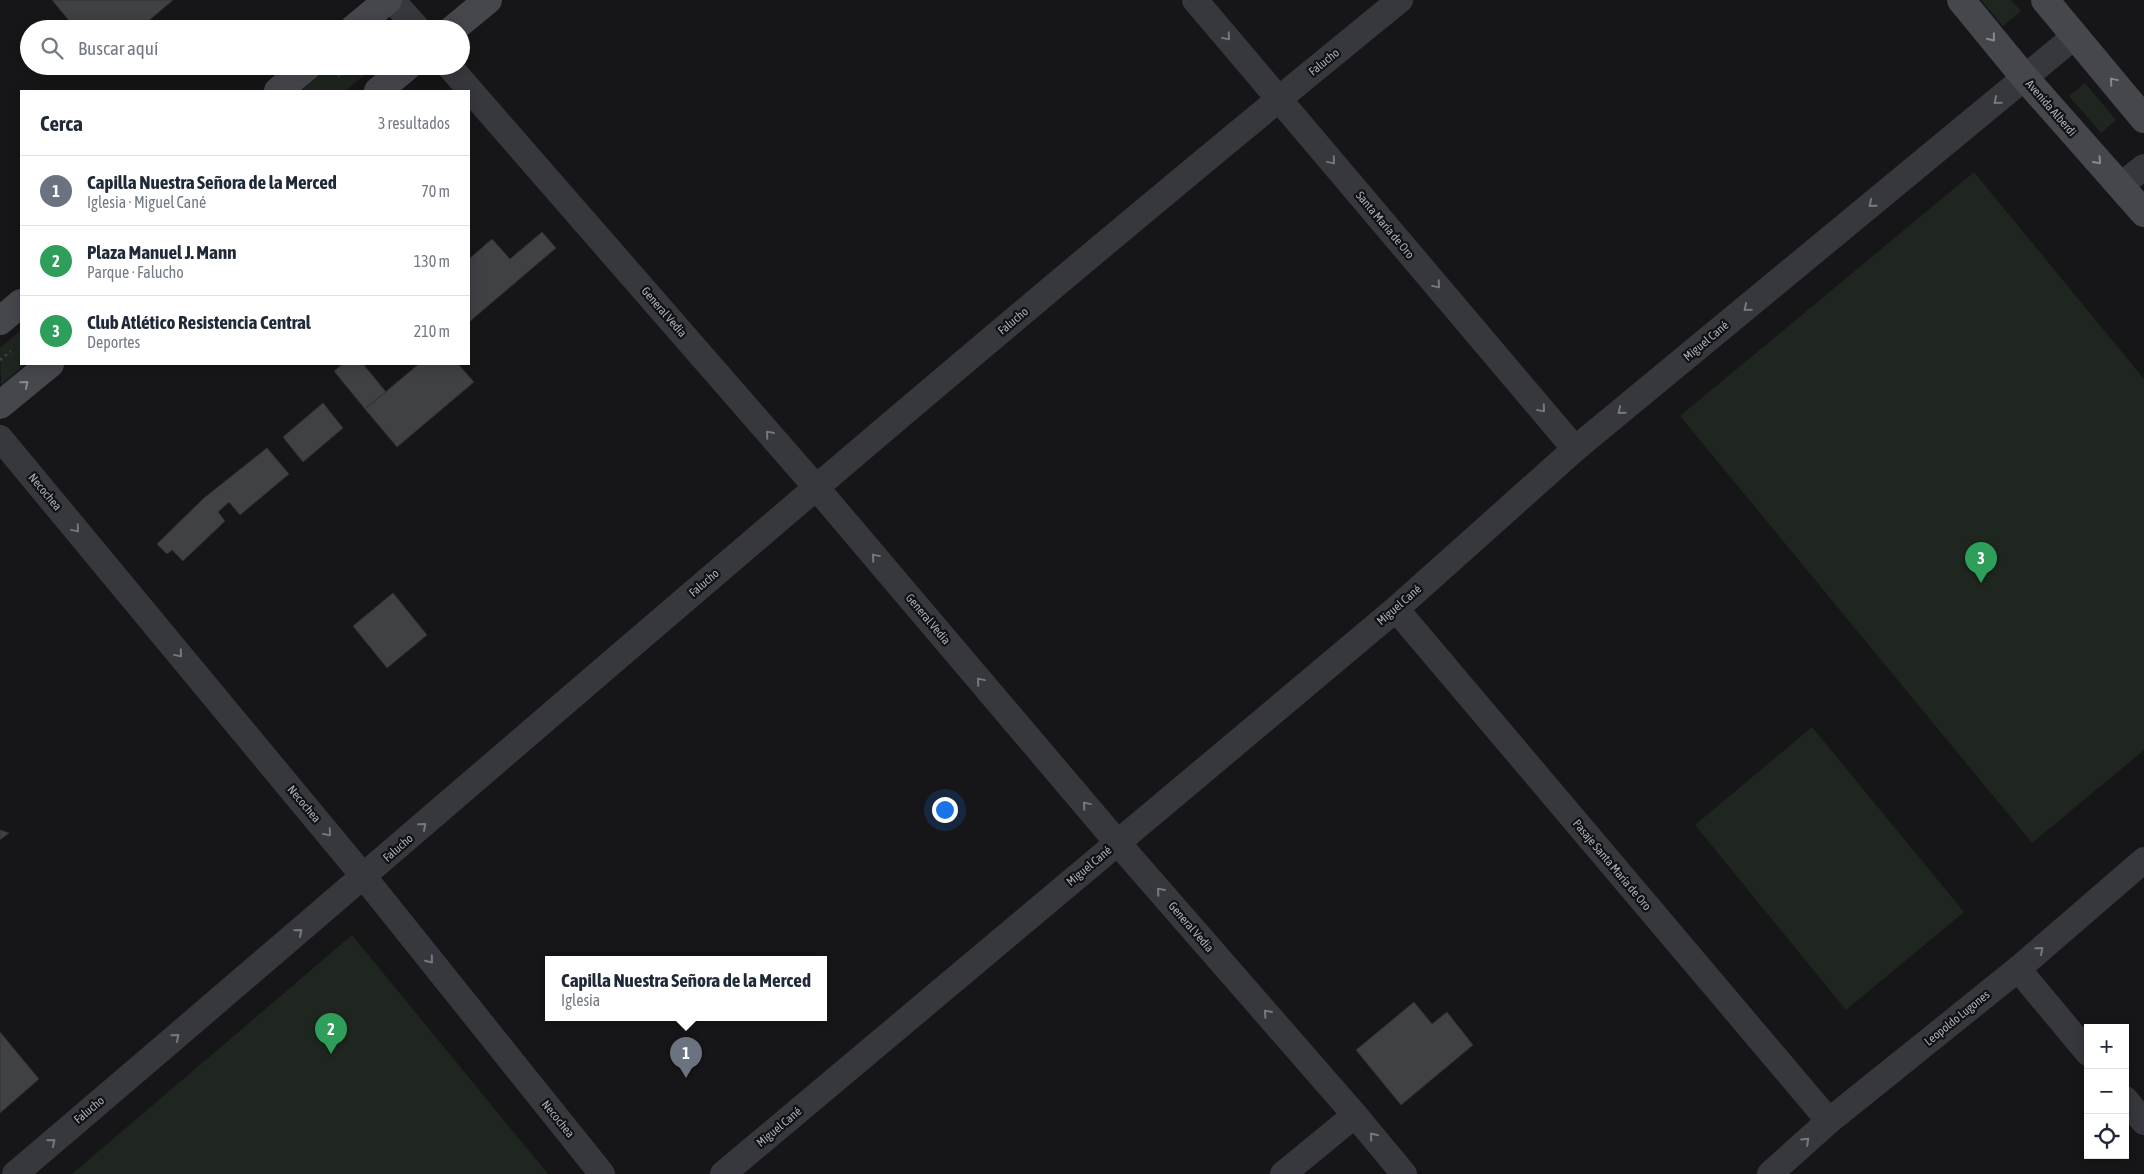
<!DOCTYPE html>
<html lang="es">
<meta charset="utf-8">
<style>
:root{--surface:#fff;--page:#f6f6f7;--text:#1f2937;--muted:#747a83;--line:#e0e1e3;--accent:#7e6636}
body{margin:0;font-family:"Asap Condensed",sans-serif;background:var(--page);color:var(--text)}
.controls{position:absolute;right:15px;bottom:15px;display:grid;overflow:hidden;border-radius:0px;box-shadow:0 2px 12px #0003}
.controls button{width:45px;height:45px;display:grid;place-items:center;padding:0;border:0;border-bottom:1px solid var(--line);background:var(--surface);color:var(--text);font:25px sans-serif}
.you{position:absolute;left:944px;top:809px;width:18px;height:18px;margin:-12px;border:4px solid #fff;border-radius:50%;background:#1a73e8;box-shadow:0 0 0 8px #1a73e833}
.badge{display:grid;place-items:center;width:32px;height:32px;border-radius:50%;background:var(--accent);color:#fff;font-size:16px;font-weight:700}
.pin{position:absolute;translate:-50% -41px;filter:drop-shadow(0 1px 2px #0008)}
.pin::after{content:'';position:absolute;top:26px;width:18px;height:15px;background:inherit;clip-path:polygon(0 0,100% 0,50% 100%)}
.popup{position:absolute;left:545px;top:956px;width:282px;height:65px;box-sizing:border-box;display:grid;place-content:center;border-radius:0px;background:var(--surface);filter:drop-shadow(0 1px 4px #0005);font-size:16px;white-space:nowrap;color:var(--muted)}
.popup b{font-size:19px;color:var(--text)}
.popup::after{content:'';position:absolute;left:50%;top:100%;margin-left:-10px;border:10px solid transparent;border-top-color:var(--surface)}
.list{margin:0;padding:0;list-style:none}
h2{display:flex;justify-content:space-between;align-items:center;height:65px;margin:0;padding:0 20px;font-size:21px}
h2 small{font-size:16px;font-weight:400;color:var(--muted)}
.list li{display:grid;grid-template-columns:32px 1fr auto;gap:15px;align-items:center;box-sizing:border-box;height:70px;padding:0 20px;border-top:1px solid var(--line)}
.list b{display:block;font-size:19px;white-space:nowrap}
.list p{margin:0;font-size:16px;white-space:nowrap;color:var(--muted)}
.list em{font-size:16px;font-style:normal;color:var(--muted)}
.icon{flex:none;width:28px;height:28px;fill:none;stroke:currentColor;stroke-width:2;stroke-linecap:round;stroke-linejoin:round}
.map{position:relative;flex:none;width:2144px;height:1174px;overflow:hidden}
.search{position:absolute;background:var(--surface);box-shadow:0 2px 12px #0003;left:20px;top:20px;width:450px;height:55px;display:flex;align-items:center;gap:12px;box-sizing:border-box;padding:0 18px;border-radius:28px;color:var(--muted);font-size:19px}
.panel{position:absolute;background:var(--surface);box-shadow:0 2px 12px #0003;left:20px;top:90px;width:450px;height:275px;border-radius:0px}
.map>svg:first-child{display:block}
.green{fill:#1e261f}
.building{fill:#404145;stroke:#303034}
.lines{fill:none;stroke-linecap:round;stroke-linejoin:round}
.path{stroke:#3d3f44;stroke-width:3;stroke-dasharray:2.5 4;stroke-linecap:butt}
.street{stroke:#37383d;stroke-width:26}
.secondary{stroke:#45474d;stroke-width:28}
.oneway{stroke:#757881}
.oneway2{stroke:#858993}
.labels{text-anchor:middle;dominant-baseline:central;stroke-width:4.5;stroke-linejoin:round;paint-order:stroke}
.street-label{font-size:12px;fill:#a8adb8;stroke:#111113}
</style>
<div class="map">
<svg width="2144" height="1174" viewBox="0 0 2144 1174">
<rect width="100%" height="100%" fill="#161618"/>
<!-- green -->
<g class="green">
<polygon points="1981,0 2011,0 2021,11 2003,26"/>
<polygon points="330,66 375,66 345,91 301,91"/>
<polygon points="2085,83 2116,120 2101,133 2069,96"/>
<polygon points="1974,172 2144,379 2144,750 2032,843 1680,416"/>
<polygon points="21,330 21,364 25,364 1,385 0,348"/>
<polygon points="1812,727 1964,912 1846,1010 1695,825"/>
<polygon points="352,935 548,1174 72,1174"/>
</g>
<!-- building -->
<g class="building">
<polygon points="52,0 173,0 139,29 76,29"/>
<polygon points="542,232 556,248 469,322 469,259 492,239 510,259"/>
<polygon points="343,364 363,364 386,392 365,409 334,371"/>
<polygon points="419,364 458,364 474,382 397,447 365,409"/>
<polygon points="323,403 343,428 303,462 283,437"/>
<polygon points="267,448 289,474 240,515 229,502 218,512 225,521 183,561 172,550 167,554 157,544 204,498"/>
<polygon points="393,593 427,635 387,668 353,626"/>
<polygon points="0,830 9,833 0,840"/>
<polygon points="1414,1002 1432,1024 1447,1012 1473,1045 1401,1105 1356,1050"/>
<polygon points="0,1032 39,1079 0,1113"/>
</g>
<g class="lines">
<!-- path -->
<g class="path">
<polyline points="338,76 349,66"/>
<polyline points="0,360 11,351"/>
</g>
<!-- street -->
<g class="street">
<polyline points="392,0 418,29"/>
<polyline points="1195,0 1575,449"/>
<polyline points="449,66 815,486 1117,842 1355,1115 1404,1174"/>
<polyline points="2120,186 2144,167"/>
<polyline points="0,438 364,877 602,1174"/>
<polyline points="1396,609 1829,1121"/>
<polyline points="2018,969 2088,1053"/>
<polyline points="2125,1099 2144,1122"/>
<path d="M15,1174C476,782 930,382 1400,0"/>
<polyline points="723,1174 1396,609 1575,449 2075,36"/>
<polyline points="1283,1174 1355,1115"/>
<polyline points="1770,1174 1829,1121 2018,969 2144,860"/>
</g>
<!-- secondary -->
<g class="secondary">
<polyline points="1961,0 2025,78 2144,213"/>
<polyline points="2045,0 2144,119"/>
<polyline points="353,29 388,0"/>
<polyline points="453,29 488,0"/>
<polyline points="278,91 308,66"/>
<polyline points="378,91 408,66"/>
<polyline points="0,321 21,303"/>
<polyline points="0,405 50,364"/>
</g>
</g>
<!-- one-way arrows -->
<defs><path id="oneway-chevron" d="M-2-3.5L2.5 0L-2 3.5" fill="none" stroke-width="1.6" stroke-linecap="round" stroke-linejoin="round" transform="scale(1.25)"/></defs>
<g class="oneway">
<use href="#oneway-chevron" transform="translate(1227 37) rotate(50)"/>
<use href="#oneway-chevron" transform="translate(1997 101) rotate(140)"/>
<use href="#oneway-chevron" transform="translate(1332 161) rotate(50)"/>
<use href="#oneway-chevron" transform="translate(1872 204) rotate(140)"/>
<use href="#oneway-chevron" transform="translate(1437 285) rotate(50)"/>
<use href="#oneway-chevron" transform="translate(1747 308) rotate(140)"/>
<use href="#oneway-chevron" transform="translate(1542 409) rotate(50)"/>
<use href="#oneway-chevron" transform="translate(1621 411) rotate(140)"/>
<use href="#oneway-chevron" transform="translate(769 434) rotate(-131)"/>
<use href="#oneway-chevron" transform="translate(76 529) rotate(50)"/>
<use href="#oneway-chevron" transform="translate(875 557) rotate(-130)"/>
<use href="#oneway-chevron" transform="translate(179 654) rotate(50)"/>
<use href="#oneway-chevron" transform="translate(980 681) rotate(-130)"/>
<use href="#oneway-chevron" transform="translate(1086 805) rotate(-130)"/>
<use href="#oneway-chevron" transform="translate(423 826) rotate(-41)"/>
<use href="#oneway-chevron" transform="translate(328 833) rotate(50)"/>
<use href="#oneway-chevron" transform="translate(1160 891) rotate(-131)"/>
<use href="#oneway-chevron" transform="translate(299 932) rotate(-40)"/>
<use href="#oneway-chevron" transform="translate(2040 950) rotate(-41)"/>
<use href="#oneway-chevron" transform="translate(430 960) rotate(51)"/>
<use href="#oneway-chevron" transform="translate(1267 1013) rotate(-131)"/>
<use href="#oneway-chevron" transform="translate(176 1037) rotate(-40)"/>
<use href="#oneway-chevron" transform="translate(1373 1136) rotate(-129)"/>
<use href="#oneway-chevron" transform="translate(1806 1141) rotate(-43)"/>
<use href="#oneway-chevron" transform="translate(52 1142) rotate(-40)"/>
</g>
<g class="oneway2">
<use href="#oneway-chevron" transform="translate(1992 38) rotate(51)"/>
<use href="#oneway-chevron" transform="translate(2113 81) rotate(-130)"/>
<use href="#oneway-chevron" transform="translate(2098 161) rotate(48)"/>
<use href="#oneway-chevron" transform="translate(25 384) rotate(-40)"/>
</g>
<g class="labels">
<!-- street labels -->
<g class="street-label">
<text transform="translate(1324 62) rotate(-39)">Falucho</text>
<text transform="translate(2051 108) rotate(49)">Avenida Alberdi</text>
<text transform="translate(1385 225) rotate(50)">Santa María de Oro</text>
<text transform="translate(664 312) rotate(49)">General Vedia</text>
<text transform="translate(1013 321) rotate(-40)">Falucho</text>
<text transform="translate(1706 341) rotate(-40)">Miguel Cané</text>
<text transform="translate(45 492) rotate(50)">Necochea</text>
<text transform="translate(704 583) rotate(-41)">Falucho</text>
<text transform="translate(1399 605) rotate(-41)">Miguel Cané</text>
<text transform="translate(928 619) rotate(50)">General Vedia</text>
<text transform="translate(304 804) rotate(50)">Necochea</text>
<text transform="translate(398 848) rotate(-41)">Falucho</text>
<text transform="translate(1612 865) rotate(50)">Pasaje Santa María de Oro</text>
<text transform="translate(1089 866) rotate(-40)">Miguel Cané</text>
<text transform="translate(1191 927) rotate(49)">General Vedia</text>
<text transform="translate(1957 1018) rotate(-39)">Leopoldo Lugones</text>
<text transform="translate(89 1110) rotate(-40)">Falucho</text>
<text transform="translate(558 1119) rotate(51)">Necochea</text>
<text transform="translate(779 1127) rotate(-40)">Miguel Cané</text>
</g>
</g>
</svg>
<div class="controls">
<button>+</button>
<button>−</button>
<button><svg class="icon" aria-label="locate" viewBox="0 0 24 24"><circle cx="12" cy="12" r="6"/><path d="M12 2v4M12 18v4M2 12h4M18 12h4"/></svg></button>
</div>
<div class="you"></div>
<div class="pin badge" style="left:686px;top:1078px;background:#6b7280">1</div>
<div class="popup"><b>Capilla Nuestra Señora de la Merced</b>Iglesia</div>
<div class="pin badge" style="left:331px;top:1054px;background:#2e9e5b">2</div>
<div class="pin badge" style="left:1981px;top:583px;background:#2e9e5b">3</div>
<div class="search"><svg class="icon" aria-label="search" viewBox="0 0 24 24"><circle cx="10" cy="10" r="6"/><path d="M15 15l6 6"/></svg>Buscar aquí</div>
<section class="panel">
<h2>Cerca<small>3 resultados</small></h2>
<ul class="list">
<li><span class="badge" style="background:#6b7280">1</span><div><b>Capilla Nuestra Señora de la Merced</b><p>Iglesia · Miguel Cané</p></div><em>70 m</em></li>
<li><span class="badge" style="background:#2e9e5b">2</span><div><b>Plaza Manuel J. Mann</b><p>Parque · Falucho</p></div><em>130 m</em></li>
<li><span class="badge" style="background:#2e9e5b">3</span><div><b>Club Atlético Resistencia Central</b><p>Deportes</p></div><em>210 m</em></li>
</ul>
</section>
</div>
